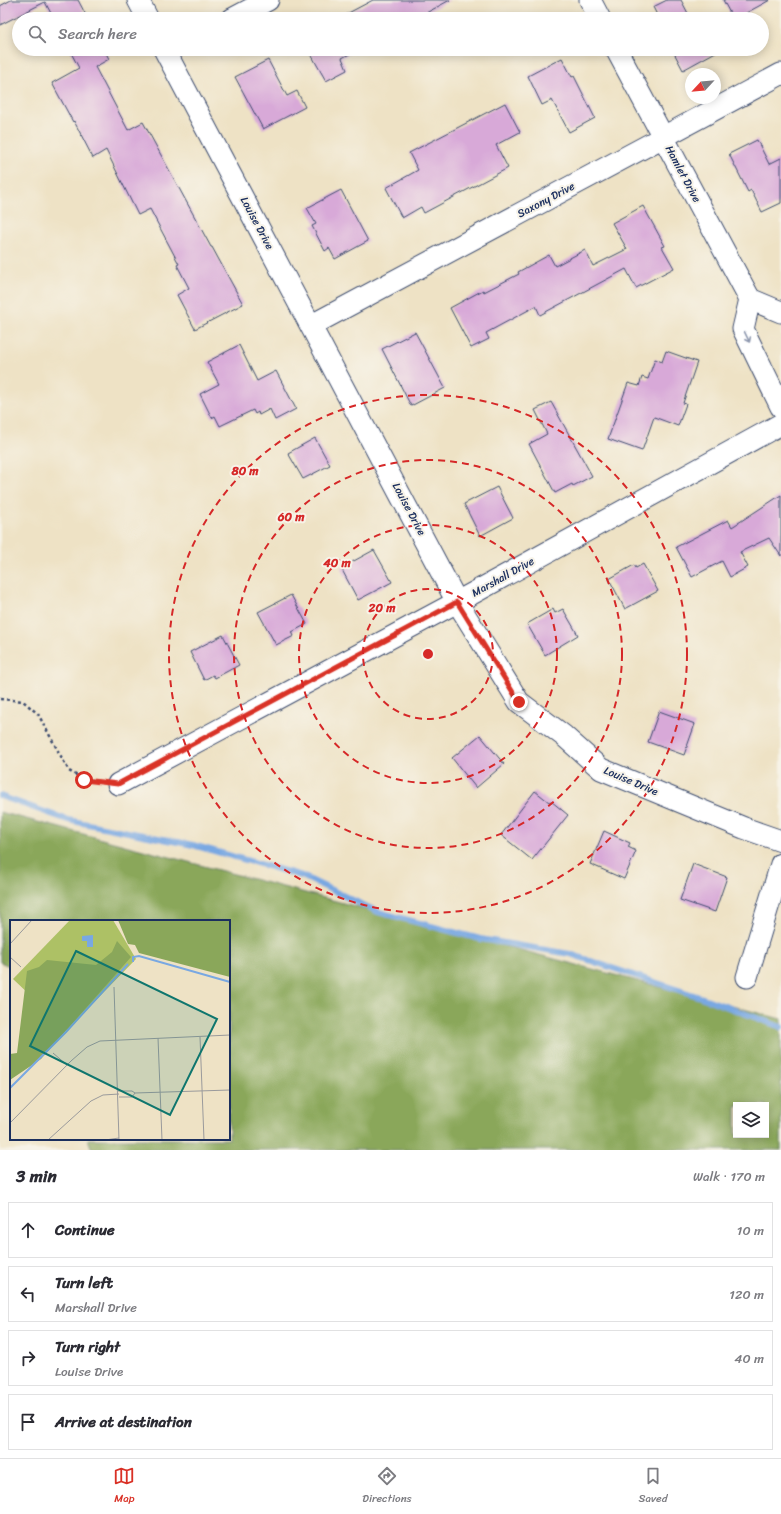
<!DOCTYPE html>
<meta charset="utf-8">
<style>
:root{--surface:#fff;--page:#f2f2f3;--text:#2b2b33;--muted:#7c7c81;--line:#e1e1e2;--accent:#d93025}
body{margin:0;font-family:Sriracha,sans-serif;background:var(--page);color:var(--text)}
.controls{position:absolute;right:12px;bottom:12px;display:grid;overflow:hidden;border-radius:0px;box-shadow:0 2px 10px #0003}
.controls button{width:36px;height:36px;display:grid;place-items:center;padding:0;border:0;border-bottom:1px solid var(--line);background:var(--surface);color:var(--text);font:20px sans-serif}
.compass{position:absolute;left:685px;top:68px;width:36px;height:36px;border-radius:50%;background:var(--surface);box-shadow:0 2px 10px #0003;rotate:244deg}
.stop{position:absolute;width:12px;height:12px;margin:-9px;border:3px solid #d93025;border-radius:50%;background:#fff}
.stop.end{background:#d93025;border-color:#fff;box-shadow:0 1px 4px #0008}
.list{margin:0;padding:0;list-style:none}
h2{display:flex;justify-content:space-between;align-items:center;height:52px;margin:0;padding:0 16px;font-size:17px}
h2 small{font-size:13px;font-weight:400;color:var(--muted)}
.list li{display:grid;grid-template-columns:26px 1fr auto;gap:12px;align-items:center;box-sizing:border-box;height:56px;margin:0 8px 8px;padding:0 8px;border:1px solid var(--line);border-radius:0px}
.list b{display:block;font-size:15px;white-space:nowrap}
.list p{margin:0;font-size:13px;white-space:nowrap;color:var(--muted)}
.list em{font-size:13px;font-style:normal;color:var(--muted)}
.icon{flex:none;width:22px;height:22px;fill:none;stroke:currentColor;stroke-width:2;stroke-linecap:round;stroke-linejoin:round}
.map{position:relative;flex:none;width:781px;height:1150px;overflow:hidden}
.search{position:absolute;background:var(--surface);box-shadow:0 2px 10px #0003;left:12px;right:12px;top:12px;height:44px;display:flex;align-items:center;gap:10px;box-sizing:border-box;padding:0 14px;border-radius:22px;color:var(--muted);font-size:15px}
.sheet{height:308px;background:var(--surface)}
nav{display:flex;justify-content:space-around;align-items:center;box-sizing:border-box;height:56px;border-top:1px solid var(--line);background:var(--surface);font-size:11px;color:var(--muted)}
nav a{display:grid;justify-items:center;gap:2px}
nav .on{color:var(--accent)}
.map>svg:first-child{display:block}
.forest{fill:#8aa75a;stroke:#526b5c;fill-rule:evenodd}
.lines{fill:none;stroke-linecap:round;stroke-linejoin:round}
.stream{stroke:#79a8e2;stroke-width:6}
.building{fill:#d8a9d8}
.street-casing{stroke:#3b4a6d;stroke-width:23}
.path{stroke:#3b4a6d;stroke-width:2.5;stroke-dasharray:3 3;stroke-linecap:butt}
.street{stroke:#fff;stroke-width:21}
.oneway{stroke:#8d97ae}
.route{stroke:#d93025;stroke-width:5}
.ring{fill:none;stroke:#d62828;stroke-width:2;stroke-dasharray:7 5}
.labels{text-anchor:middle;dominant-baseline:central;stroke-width:4;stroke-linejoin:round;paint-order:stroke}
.street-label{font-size:11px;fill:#1b2f5e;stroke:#f7f3e8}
.inset-river{fill:none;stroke:#79a8e2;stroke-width:2}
.inset-road{fill:none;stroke:#9a9a9c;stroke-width:1}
.view{fill:#0f766e;fill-opacity:0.15;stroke:#0f766e;stroke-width:2}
.inset-edge{fill:none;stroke:#1b2f5e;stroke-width:2}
.centre{fill:#d62828;stroke:#f7f3e8;stroke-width:2}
.ring-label{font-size:12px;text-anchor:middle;font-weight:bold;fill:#d62828;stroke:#f7f3e8;stroke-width:4;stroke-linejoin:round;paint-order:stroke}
</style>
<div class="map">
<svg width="781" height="1150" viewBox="0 0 781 1150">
<rect width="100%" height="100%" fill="#f7f3e8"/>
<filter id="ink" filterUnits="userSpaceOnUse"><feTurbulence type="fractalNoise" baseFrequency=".025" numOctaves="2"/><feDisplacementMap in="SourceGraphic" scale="8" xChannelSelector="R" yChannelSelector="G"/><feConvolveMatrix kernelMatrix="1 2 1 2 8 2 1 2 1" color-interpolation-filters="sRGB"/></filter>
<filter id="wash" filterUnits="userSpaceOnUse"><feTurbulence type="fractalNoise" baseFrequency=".012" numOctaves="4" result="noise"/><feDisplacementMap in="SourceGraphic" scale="16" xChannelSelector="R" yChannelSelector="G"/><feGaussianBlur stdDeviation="0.9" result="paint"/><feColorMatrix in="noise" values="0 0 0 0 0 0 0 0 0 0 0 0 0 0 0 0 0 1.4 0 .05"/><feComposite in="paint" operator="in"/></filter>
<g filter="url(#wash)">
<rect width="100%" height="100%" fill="#eee2c5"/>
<!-- forest -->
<path class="forest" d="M0,812L781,1019V1150H92L88,1139H229V921H11V967L0,962ZM736,1105H766V1135H736Z"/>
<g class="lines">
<!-- stream -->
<polyline class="stream" points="0,796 68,820 193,845 302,876 378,912 480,939 570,954 706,999 781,1027"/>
</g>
<g id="blocks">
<!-- building -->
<g class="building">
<polygon points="11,0 78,0 88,19 54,19 45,2 0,25 0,6"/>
<polygon points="373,0 450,0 415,19 337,19"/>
<polygon points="667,0 681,0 691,19 659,19 653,7"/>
<polygon points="723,0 770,0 735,19 733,19"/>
<polygon points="69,49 104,49 109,59 95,67 128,130 143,122 211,247 212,247 243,304 195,329 177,295 189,288 177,265 179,264 150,209 138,215 106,150 93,158 74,121 73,122 52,83 79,68"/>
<polygon points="308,49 359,49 342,58 347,70 326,81"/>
<polygon points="672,49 721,49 683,70"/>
<polygon points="562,58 572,77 574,76 595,118 569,132 552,100 542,105 528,76"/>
<polygon points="268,60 287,96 297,91 305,107 263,129 235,77"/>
<polygon points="505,103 520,132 496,145 508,168 424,213 421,207 402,218 386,188 418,170 409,153"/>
<polygon points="757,140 769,164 781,158 781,203 762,212 751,190 748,192 729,154"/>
<polygon points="341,190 368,241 335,259 329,248 325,251 312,226 316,224 307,208"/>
<polygon points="643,206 665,246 662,247 674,268 636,288 626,269 540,315 536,306 486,333 489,339 471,348 450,308 483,290 484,292 519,274 518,272 549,255 555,266 585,250 593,266 627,249 612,223"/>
<polygon points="415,332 445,388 411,406 382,349"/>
<polygon points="239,345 257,381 276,371 296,409 275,420 270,409 259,415 258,412 255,414 253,410 220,426 215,416 212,418 200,394 219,384 207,362"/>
<polygon points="666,351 697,362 683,403 686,404 678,426 654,417 642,451 608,439 628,383 639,386 642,377 648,379 655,359 662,362"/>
<polygon points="551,402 592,476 573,486 572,484 555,493 529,444 547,434 535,410"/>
<polygon points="315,438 330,465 303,479 288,453"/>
<polygon points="497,487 513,518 480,536 464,504"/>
<polygon points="781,495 781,556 769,538 740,552 748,567 730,577 722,561 692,577 676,547 728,520 732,527"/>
<polygon points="374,550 392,582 358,600 341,568"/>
<polygon points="643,564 658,591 625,609 609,579 634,565 636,568"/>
<polygon points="291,595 307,624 292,632 294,636 276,645 258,612"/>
<polygon points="553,609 555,613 563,609 578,635 545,655 527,624"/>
<polygon points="223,635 239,665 215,678 213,675 204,680 190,652"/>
<polygon points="659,711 695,724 684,755 648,742"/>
<polygon points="480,735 504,764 476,788 452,758"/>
<polygon points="535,791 549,802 551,801 568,815 532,860 501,835"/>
<polygon points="604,831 630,843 628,847 636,851 624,879 590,864"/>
<polygon points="693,864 727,877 715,912 680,900"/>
</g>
</g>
</g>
<g filter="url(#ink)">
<use href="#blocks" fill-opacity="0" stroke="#3b4a6d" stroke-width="1"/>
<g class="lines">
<!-- street casing -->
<g class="street-casing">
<g id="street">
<polyline points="138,0 148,19"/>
<polyline points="590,0 600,19"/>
<polyline points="232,19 268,0"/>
<polyline points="164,49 457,602 519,702 564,736 601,769 744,828 781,841"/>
<polyline points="616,49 750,299 743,329 781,407"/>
<polyline points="750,299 781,312"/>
<polyline points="312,325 781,74"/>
<polyline points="118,784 457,602 781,424"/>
<polyline points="747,977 781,864"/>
</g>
</g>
<!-- path -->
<polyline class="path" points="0,699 23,701 38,714 69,771 84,780 97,781"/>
<!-- street -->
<use href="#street" class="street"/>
</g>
<!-- one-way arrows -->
<defs><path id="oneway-shaft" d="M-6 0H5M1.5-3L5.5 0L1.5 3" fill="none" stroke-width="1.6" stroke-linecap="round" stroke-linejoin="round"/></defs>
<use class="oneway" href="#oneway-shaft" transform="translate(747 337) rotate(64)"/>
</g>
<g class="lines" filter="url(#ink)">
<!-- route -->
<polyline class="route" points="84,780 118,784 457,602 519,702"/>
</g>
<!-- distance rings -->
<g class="ring">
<circle cx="428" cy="654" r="65"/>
<circle cx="428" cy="654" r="129"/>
<circle cx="428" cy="654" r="194"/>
<circle cx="428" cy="654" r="259"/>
</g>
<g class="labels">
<!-- street labels -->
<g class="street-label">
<text transform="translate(683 174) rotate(62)">Hamlet Drive</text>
<text transform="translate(546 200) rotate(-28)">Saxony Drive</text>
<text transform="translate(257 223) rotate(62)">Louise Drive</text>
<text transform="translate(409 509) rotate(62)">Louise Drive</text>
<text transform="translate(503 577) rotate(-29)">Marshall Drive</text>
<text transform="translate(631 781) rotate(23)">Louise Drive</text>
</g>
</g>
<!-- overview -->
<g transform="translate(10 920)">
<rect width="220" height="220" fill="#eee2c5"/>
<path d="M60,0H103L126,39L57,110L3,59Z" fill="#adc165"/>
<path d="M108,0H220V57L129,33L125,25L118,24ZM107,21L121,37L31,139L0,160V134L7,133L17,51L29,47L37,40L86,45L102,32Z" fill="#8aa75a"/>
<path d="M83,15V27H77V21H72V16Z" fill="#79a8e2"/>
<path class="inset-river" d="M123,42V37L129,36L220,62M0,168L56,112L118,44"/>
<path class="inset-road" d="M0,24L22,0M0,37L11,47M104,67L109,220M190,117L194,220M148,118L152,220M43,133L57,145M108,171H122L125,173L220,170M109,177H122L125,173M0,203L61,141L77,127L90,121L220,115M38,220L81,181L93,175L109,174M95,220L109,218"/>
<path class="view" d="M66,31L207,99L160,195L20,126Z"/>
<rect width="220" height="220" class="inset-edge"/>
</g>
<circle cx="428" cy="654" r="6" class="centre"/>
<g class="ring-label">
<text x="245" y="475">80 m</text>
<text x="291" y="521">60 m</text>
<text x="337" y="567">40 m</text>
<text x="382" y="612">20 m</text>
</g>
</svg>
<div class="controls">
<button><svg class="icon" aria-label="layers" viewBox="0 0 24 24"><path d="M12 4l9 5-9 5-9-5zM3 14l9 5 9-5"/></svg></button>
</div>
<svg class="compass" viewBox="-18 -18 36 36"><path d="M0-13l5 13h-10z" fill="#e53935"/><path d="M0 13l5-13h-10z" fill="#7c7c81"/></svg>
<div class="stop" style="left:84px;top:780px"></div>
<div class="stop end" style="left:519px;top:702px"></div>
<div class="search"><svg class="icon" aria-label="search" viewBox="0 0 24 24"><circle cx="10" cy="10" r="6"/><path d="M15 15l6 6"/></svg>Search here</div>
</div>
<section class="sheet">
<h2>3 min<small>Walk · 170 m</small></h2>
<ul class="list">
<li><svg class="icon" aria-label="ahead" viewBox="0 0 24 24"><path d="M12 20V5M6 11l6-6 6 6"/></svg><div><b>Continue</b></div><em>10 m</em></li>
<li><svg class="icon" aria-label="left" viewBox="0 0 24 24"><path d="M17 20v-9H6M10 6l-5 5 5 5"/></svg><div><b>Turn left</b><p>Marshall Drive</p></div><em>120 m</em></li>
<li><svg class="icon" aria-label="right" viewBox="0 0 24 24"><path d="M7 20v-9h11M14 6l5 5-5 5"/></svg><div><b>Turn right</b><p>Louise Drive</p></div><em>40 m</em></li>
<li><svg class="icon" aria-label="arrive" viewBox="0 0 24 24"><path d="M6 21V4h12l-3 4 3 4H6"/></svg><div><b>Arrive at destination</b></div></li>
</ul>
</section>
<nav>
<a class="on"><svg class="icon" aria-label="map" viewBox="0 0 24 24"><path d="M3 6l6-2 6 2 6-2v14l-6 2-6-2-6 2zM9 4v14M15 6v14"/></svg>Map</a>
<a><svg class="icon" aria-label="directions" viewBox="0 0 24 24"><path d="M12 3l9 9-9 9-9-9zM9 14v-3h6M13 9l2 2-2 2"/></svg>Directions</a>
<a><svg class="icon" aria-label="saved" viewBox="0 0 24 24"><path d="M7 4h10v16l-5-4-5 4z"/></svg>Saved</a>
</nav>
